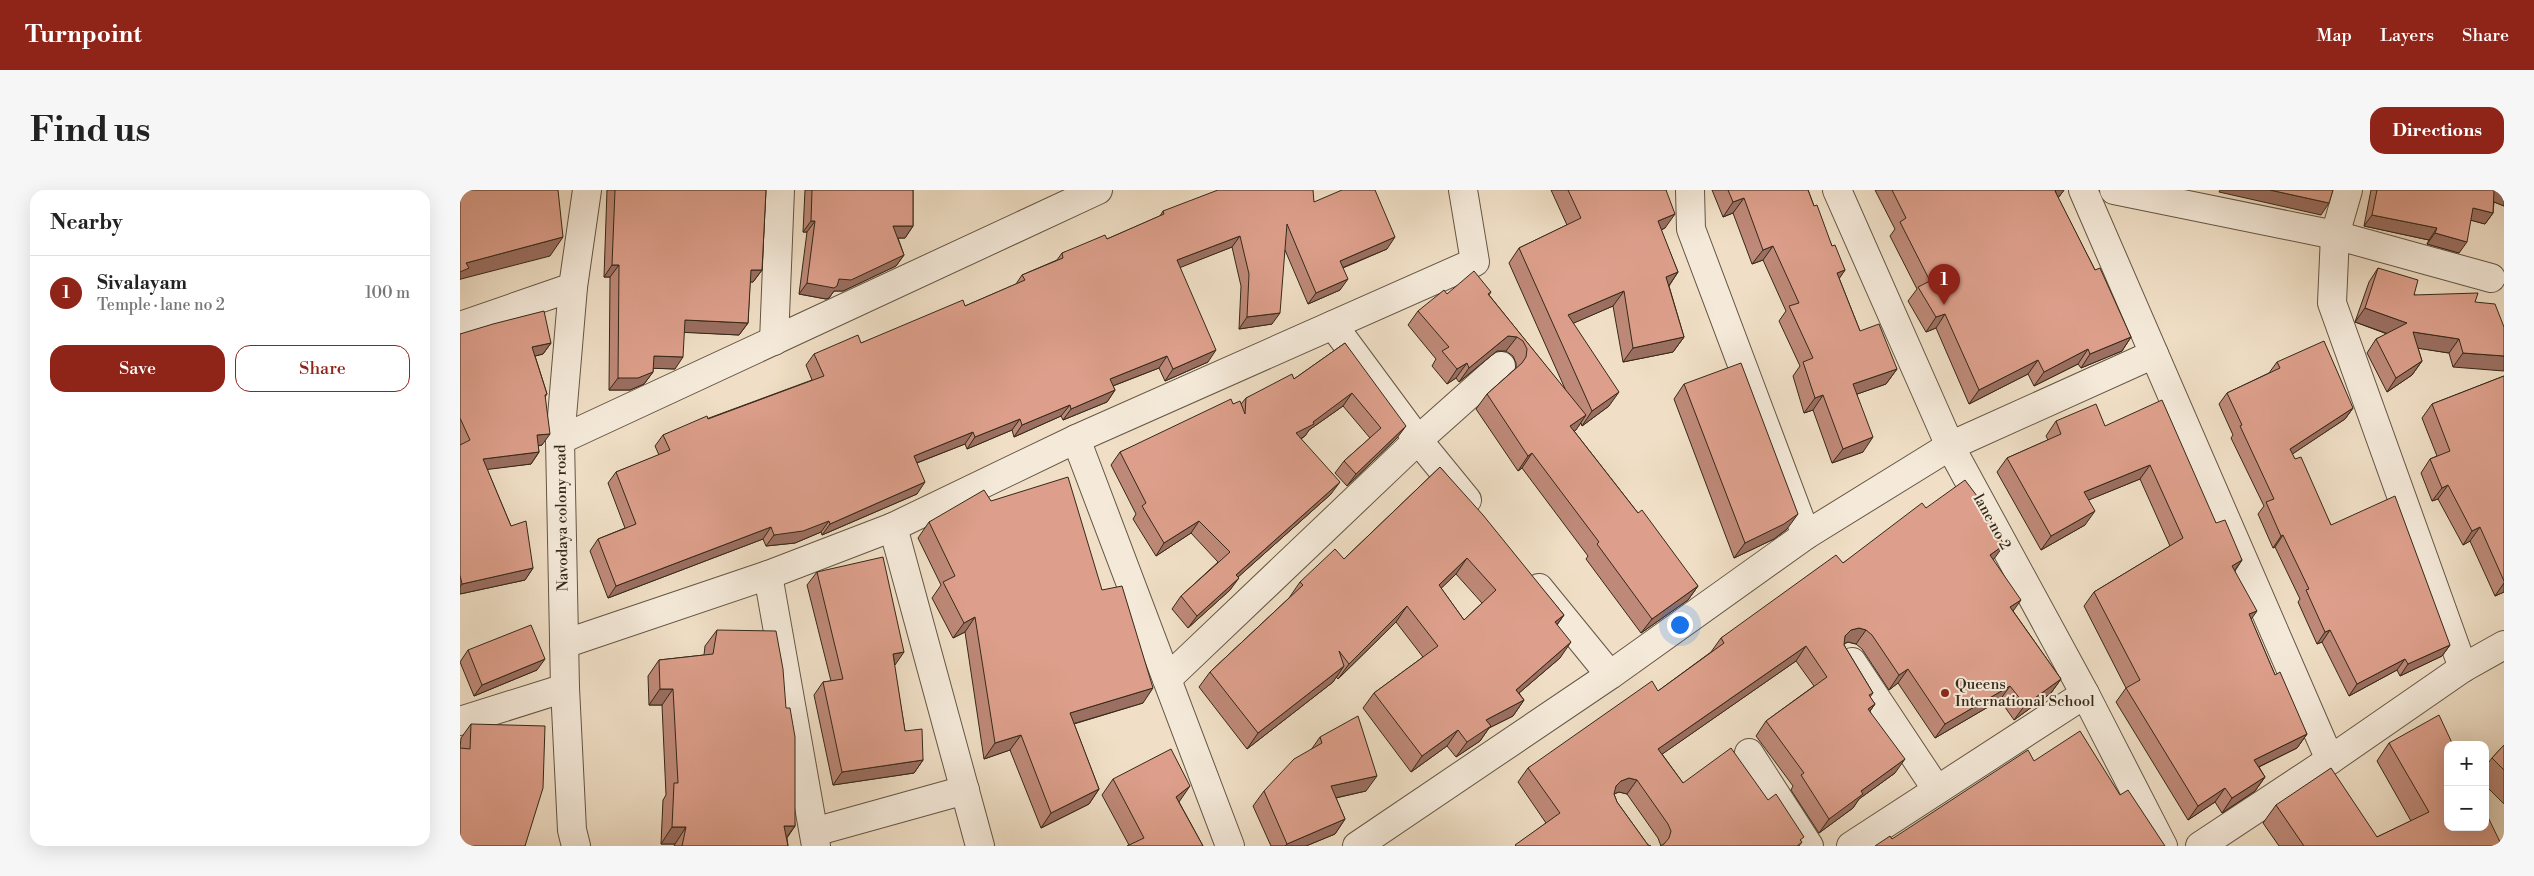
<!DOCTYPE html>
<meta charset="utf-8">
<style>
:root{--surface:#fff;--page:#f6f6f6;--text:#222;--muted:#767676;--line:#e0e0e0;--accent:#8f2418}
body{margin:0;font-family:"Libre Bodoni",serif;background:var(--page);color:var(--text)}
.controls{position:absolute;right:15px;bottom:15px;display:grid;overflow:hidden;border-radius:10px;box-shadow:0 5px 20px #0002}
.controls button{width:45px;height:45px;display:grid;place-items:center;padding:0;border:0;border-bottom:1px solid var(--line);background:var(--surface);color:var(--text);font:25px sans-serif}
.you{position:absolute;left:1219px;top:434px;width:18px;height:18px;margin:-12px;border:4px solid #fff;border-radius:50%;background:#1a73e8;box-shadow:0 0 0 8px #1a73e833}
.badge{display:grid;place-items:center;width:32px;height:32px;border-radius:50%;background:var(--accent);color:#fff;font-size:16px;font-weight:700}
.pin{position:absolute;translate:-50% -41px;filter:drop-shadow(0 1px 2px #0008)}
.pin::after{content:'';position:absolute;top:26px;width:18px;height:15px;background:inherit;clip-path:polygon(0 0,100% 0,50% 100%)}
.list{margin:0;padding:0;list-style:none}
h2{display:flex;justify-content:space-between;align-items:center;height:65px;margin:0;padding:0 20px;font-size:21px}
h2 small{font-size:16px;font-weight:400;color:var(--muted)}
.list li{display:grid;grid-template-columns:32px 1fr auto;gap:15px;align-items:center;box-sizing:border-box;height:75px;padding:0 20px;border-top:1px solid var(--line)}
.list b{display:block;font-size:19px;white-space:nowrap}
.list p{margin:0;font-size:16px;white-space:nowrap;color:var(--muted)}
.list em{font-size:16px;font-style:normal;color:var(--muted)}
.actions{display:flex;gap:10px;padding:15px 20px}
.actions a{flex:1;padding:11px 0;border:1px solid var(--accent);border-radius:15px;text-align:center;font-size:18px;color:var(--accent)}
.actions .main{background:var(--accent);color:#fff}
.map{position:relative;flex:none;width:2044px;height:656px;overflow:hidden;border-radius:15px}
header{display:flex;align-items:center;gap:30px;box-sizing:border-box;height:70px;padding:0 25px;background:var(--accent);color:#fff}
header strong{font-size:24px}
nav{display:flex;gap:28px;margin-inline-start:auto;font-size:18px}
.intro{display:flex;align-items:center;justify-content:space-between;box-sizing:border-box;height:120px;padding:0 30px}
h1{margin:0;font-size:35px}
.button{padding:12px 22px;border-radius:15px;background:var(--accent);color:#fff;font-size:18px;font-weight:700}
main{display:flex;gap:30px;padding:0 30px}
aside{flex:1;background:var(--surface);border-radius:15px;box-shadow:0 5px 20px #0002}
.map>svg:first-child{display:block}
.lines{fill:none;stroke-linecap:round;stroke-linejoin:round}
.minor-casing{stroke:#645644;stroke-width:30}
.minor{stroke:#f5eada;stroke-width:28}
.wall{fill:#be8978;stroke:#352918;fill-rule:evenodd}
.shaded-wall{fill:#9b6f61;stroke:#352918}
.building{fill:#dd9f8b;stroke:#352918;fill-rule:evenodd}
.poi-dot{fill:#8f2418;stroke:#f5eada;stroke-width:2}
.labels{text-anchor:middle;dominant-baseline:central;stroke-width:4;stroke-linejoin:round;paint-order:stroke}
.street-label{font-size:15px;fill:#352918;stroke:#f5eada}
.poi-label{font-size:15px;fill:#352918;stroke:#f5eada;text-anchor:start}
</style>
<header>
<strong>Turnpoint</strong>
<nav><a>Map</a><a>Layers</a><a>Share</a></nav>
</header>
<div class="intro"><h1>Find us</h1><a class="button">Directions</a></div>
<main>
<aside>
<h2>Nearby<small></small></h2>
<ul class="list">
<li><span class="badge">1</span><div><b>Sivalayam</b><p>Temple · lane no 2</p></div><em>100 m</em></li>
</ul>
<div class="actions"><a class="main">Save</a><a>Share</a></div>
</aside>
<div class="map">
<svg width="2044" height="656" viewBox="0 0 2044 656">
<rect width="100%" height="100%" fill="#f0dfc6"/>
<filter id="stains"><feTurbulence type="fractalNoise" baseFrequency=".004" numOctaves="4"/><feColorMatrix values="0 0 0 0 .2 0 0 0 0 .09 0 0 0 0 .02 0 0 0 .5 -.17"/></filter>
<radialGradient id="worn" r=".72"><stop offset=".6" stop-color="#630" stop-opacity="0"/><stop offset="1" stop-color="#630" stop-opacity=".3"/></radialGradient>
<g class="lines">
<!-- minor casing -->
<g class="minor-casing">
<g id="minor">
<polyline points="1230,0 1231,39 1346,345"/>
<polyline points="1377,0 1490,256 1625,504 1703,656"/>
<polyline points="1623,0 1870,570"/>
<polyline points="1654,0 1875,45 2031,88"/>
<polyline points="1888,0 1875,45 1872,113 2003,478"/>
<polyline points="873,135 958,250 1007,310"/>
<polyline points="0,136 113,97"/>
<polyline points="314,151 320,0"/>
<polyline points="616,249 770,656"/>
<polyline points="100,250 638,0"/>
<polyline points="433,337 520,656"/>
<polyline points="308,385 356,656"/>
<polyline points="1079,398 1150,485"/>
<polyline points="104,454 308,385 433,337 616,249 1015,72 1003,0"/>
<polyline points="1392,472 1477,600"/>
<polyline points="707,489 958,250 1041,176"/>
<polyline points="0,531 105,498"/>
<polyline points="1289,563 1349,656"/>
<polyline points="354,642 505,600"/>
<polyline points="116,656 112,640 105,498 100,250 113,97 127,0"/>
<polyline points="897,656 1150,485 1346,345 1490,256 1694,164"/>
<polyline points="1391,656 1625,504"/>
<polyline points="1740,656 1870,570 2003,478 2044,455"/>
</g>
</g>
<!-- minor -->
<use href="#minor" class="minor"/>
</g>
<!-- wall -->
<g class="wall">
<polygon points="147,0 306,0 302,80 293,92 290,92 288,133 279,145 224,142 215,179 193,178 193,182 184,194 170,200 149,200 150,87 144,87"/>
<polygon points="345,0 453,0 453,36 445,48 438,48 444,65 436,76 383,101 374,101 369,108 366,109 339,104 347,42 343,42"/>
<polygon points="1091,0 1206,0 1205,38 1201,40 1218,82 1209,96 1224,147 1213,162 1163,172 1153,116 1113,133 1149,216 1122,236 1121,233 1114,241 1178,323 1238,396 1228,410 1181,443 1126,369 1128,366 1062,278 1058,281 1016,219 1027,204 1056,178 1056,173 1053,166 1046,161 1037,161 999,192 996,188 987,194 972,176 976,169 948,135 958,121 987,104 1031,102 1029,105 1106,201 1049,73 1059,58 1107,35"/>
<polygon points="1252,0 1348,0 1354,16 1372,56 1385,80 1379,88 1400,141 1437,179 1426,194 1397,204 1403,262 1372,273 1353,220 1344,223 1333,186 1340,176 1319,131 1326,121 1303,70 1292,74 1273,23 1263,27"/>
<polygon points="1415,0 1604,0 1598,8 1635,80 1671,147 1662,161 1621,178 1618,174 1574,196 1568,184 1509,214 1476,138 1466,142 1448,111 1457,99 1430,46 1435,39"/>
<polygon points="1911,0 2044,0 2044,16 2034,12 2033,23 2025,34 2011,30 1999,63 1967,54 1969,50 1904,36"/>
<polygon points="854,12 927,59 883,78 880,100 848,114 825,60 812,134 779,139 781,96 772,57 720,77 748,172 705,191 699,178 653,196 655,200 647,212 603,230 601,226 554,247 552,240 507,259 505,254 457,273 457,304 362,345 361,342 335,353 306,356 303,349 148,408 130,361 138,349 165,338 148,293 156,282 199,265 195,256 203,245 352,190 346,175 354,164 401,153 505,116 556,94 562,85 597,70 602,63 647,49 700,26 703,21"/>
<polygon points="1918,78 1954,105 2015,112 2044,137 1993,177 1989,163 1958,158 1962,171 1952,185 1927,202 1907,163 1916,149 1927,144 1895,132 1909,92"/>
<polygon points="0,144 91,153 83,164 75,166 87,204 85,207 82,255 78,256 79,262 71,274 27,279 51,336 73,378 65,390 0,404"/>
<polygon points="885,153 937,248 887,296 875,283 884,271 910,248 883,216 849,240 845,246 841,249 871,304 778,387 770,400 728,438 712,419 721,406 758,372 731,343 696,366 673,329 676,324 651,275 660,262 773,214 781,214 786,208 834,189"/>
<polygon points="1817,172 1893,218 1885,229 1832,264 1871,335 1990,455 1982,466 1940,486 1937,480 1889,506 1862,452 1857,454 1838,412 1840,409 1815,357 1813,358 1798,324 1804,316 1771,248 1773,245 1759,214 1767,203 1809,183"/>
<polygon points="2044,186 2044,402 2035,406 2010,351 2003,355 1978,309 1972,311 1961,283 1970,269 1977,266 1962,228 1972,214"/>
<polygon points="1224,194 1327,339 1314,349 1274,368 1214,209"/>
<polygon points="1596,231 1645,236 1756,333 1782,370 1775,381 1791,429 1815,485 1847,544 1837,558 1799,577 1805,587 1795,601 1762,623 1755,612 1728,630 1656,512 1666,498 1624,416 1634,402 1710,356 1680,289 1628,310 1625,335 1581,360 1537,282 1547,268 1588,250 1586,246"/>
<path d="M980,277L1104,425L1097,435L1100,468L1059,503L1064,510L1053,526L1029,538L1020,551L996,567L987,556L951,582L903,518L914,503L963,467L936,432L878,489L876,487L873,492L787,559L739,497L750,482L829,408L840,392L884,369ZM996,384L1022,413L1004,430L981,398Z"/>
<polygon points="531,311 642,400 683,513 614,534 639,599 629,614 581,638 550,560 524,569 505,442 493,448 472,408 481,395 458,348 469,332"/>
<polygon points="1466,318 1533,369 1553,421 1601,489 1591,503 1554,530 1540,510 1475,548 1438,493 1429,500 1402,459 1396,454 1388,452 1384,454 1384,455 1413,503 1410,507 1415,514 1410,521 1435,583 1399,609 1393,618 1359,643 1331,600 1333,596 1296,546 1306,531 1354,496 1336,471 1202,564 1223,593 1308,610 1342,652 1339,656 1200,656 1201,656 1198,648 1167,604 1159,602 1154,604 1157,612 1188,655 1191,656 1055,656 1086,633 1058,592 1068,578 1198,501 1251,462 1261,448 1383,373"/>
<polygon points="357,382 434,475 445,541 463,570 454,583 373,595 354,505 363,492 371,491 347,395"/>
<polygon points="257,440 326,518 335,636 327,648 328,656 214,656 215,654 201,654 203,610 206,605 202,515 189,515 188,486 199,470 244,465 245,456"/>
<polygon points="8,460 77,480 14,506 0,472"/>
<polygon points="11,534 65,656 0,558 1,548"/>
<polygon points="860,547 906,601 876,608 885,629 875,644 846,656 811,656 793,616 804,601 851,560"/>
<polygon points="1929,553 2042,656 1819,656 1803,633 1816,615 1917,647 1951,631 1917,571"/>
<polygon points="2044,555 2044,614 2025,595 2025,577 2032,568"/>
<polygon points="653,589 719,612 743,656 669,655 642,605"/>
</g>
<!-- shaded-wall -->
<g class="shaded-wall">
<polygon points="1596,0 1604,0 1598,8 1595,1"/>
<polygon points="1760,0 1810,0 1869,13 1861,25 1759,2"/>
<polygon points="2033,0 2040,0 2044,2 2044,16 2027,9"/>
<polygon points="1284,8 1273,23 1263,27 1273,12"/>
<polygon points="2013,18 2033,23 2025,34 2006,29"/>
<polygon points="1215,24 1205,38 1188,46 1198,31"/>
<polygon points="1912,25 1977,38 1969,50 1904,36"/>
<polygon points="351,31 355,31 347,42 343,42"/>
<polygon points="433,36 453,36 445,48 425,48"/>
<polygon points="1975,43 2007,52 1999,63 1967,54"/>
<polygon points="780,46 772,57 709,82 717,70"/>
<polygon points="103,47 90,66 1,89 0,90 0,82 6,73"/>
<polygon points="935,47 927,59 872,82 880,71"/>
<polygon points="1313,56 1303,70 1292,74 1303,60"/>
<polygon points="444,65 436,76 383,101 374,101 369,108 366,109 339,104 347,93 379,89"/>
<polygon points="152,75 159,75 150,87 144,87"/>
<polygon points="291,80 302,80 293,92 283,92"/>
<polygon points="1385,80 1375,95 1377,83"/>
<polygon points="1218,82 1208,97 1206,87"/>
<polygon points="888,89 880,100 848,114 856,103"/>
<polygon points="1164,101 1153,116 1098,140 1108,125"/>
<polygon points="1905,118 1947,133 1937,147 1895,132"/>
<polygon points="820,123 812,134 779,139 787,127"/>
<polygon points="1485,124 1476,138 1466,142 1476,127"/>
<polygon points="225,130 288,133 279,145 216,142"/>
<polygon points="1953,142 1999,149 1989,163 1943,156"/>
<polygon points="1048,146 1057,147 1046,161 1037,161 999,192 1009,178"/>
<polygon points="1224,147 1213,162 1163,172 1173,158"/>
<polygon points="1671,147 1662,161 1621,178 1630,164"/>
<polygon points="91,153 83,164 63,169 72,157"/>
<polygon points="1628,159 1618,174 1574,196 1584,182"/>
<polygon points="756,160 748,172 705,191 713,179"/>
<polygon points="2003,163 2044,166 2044,181 1993,177"/>
<polygon points="194,166 223,167 215,179 185,178"/>
<polygon points="707,166 699,178 642,200 650,189"/>
<polygon points="1578,170 1568,184 1509,214 1519,200"/>
<polygon points="1962,171 1952,185 1927,202 1936,188"/>
<polygon points="1007,173 996,188 987,194 997,179"/>
<polygon points="1437,179 1426,194 1383,209 1393,194"/>
<polygon points="193,182 184,194 170,200 149,200 158,188"/>
<polygon points="655,200 647,212 603,230 611,219"/>
<polygon points="1159,202 1149,216 1122,236 1132,221"/>
<polygon points="892,203 883,216 849,240 845,246 828,256 836,243"/>
<polygon points="1363,205 1353,220 1344,223 1355,208"/>
<polygon points="610,215 601,226 554,247 562,235"/>
<polygon points="1893,218 1885,229 1822,271 1830,259"/>
<polygon points="1126,225 1116,240 1100,251 1110,236"/>
<polygon points="560,229 552,240 507,259 515,247"/>
<polygon points="946,236 937,248 887,296 896,284"/>
<polygon points="513,242 505,254 446,277 454,266"/>
<polygon points="90,244 82,255 69,257 77,245"/>
<polygon points="1413,247 1403,262 1372,273 1383,259"/>
<polygon points="79,262 71,274 15,281 23,269"/>
<polygon points="1072,263 1062,278 1058,281 1068,266"/>
<polygon points="1690,275 1680,289 1614,316 1624,302"/>
<polygon points="465,292 457,304 362,345 370,334"/>
<polygon points="880,292 871,304 767,397 776,385"/>
<polygon points="1988,295 1978,309 1972,311 1982,298"/>
<polygon points="1635,321 1625,335 1581,360 1591,346"/>
<polygon points="1338,324 1327,339 1314,349 1274,368 1285,353"/>
<polygon points="369,331 361,342 335,353 306,356 314,345"/>
<polygon points="739,331 731,343 696,366 704,353"/>
<polygon points="311,337 303,349 148,408 156,396"/>
<polygon points="2020,337 2010,351 2003,355 2012,341"/>
<polygon points="1823,345 1815,357 1813,358 1821,346"/>
<polygon points="1544,355 1534,369 1520,379 1530,365"/>
<polygon points="1007,368 996,384 968,411 979,395"/>
<polygon points="1782,370 1772,384 1772,376"/>
<polygon points="73,378 65,390 0,404 0,397 2,394"/>
<polygon points="779,388 770,400 728,438 737,426"/>
<polygon points="2044,393 2044,402 2035,406"/>
<polygon points="1238,396 1228,410 1181,443 1192,429"/>
<polygon points="1561,410 1551,424 1550,417"/>
<polygon points="947,416 936,432 878,489 889,474"/>
<polygon points="1797,421 1787,435 1789,424"/>
<polygon points="1104,425 1093,440 1095,432"/>
<polygon points="515,427 505,442 493,448 504,433"/>
<polygon points="1399,438 1406,440 1396,454 1388,452 1381,455 1385,446 1391,440"/>
<polygon points="1870,440 1862,452 1857,454 1865,442"/>
<polygon points="1111,452 1100,468 1045,515 1056,500"/>
<polygon points="1990,455 1982,466 1940,486 1948,474"/>
<polygon points="1346,456 1336,471 1188,574 1198,559"/>
<polygon points="444,462 435,475 433,464"/>
<polygon points="85,469 77,480 14,506 22,495"/>
<polygon points="1945,469 1937,480 1889,506 1897,494"/>
<polygon points="884,476 873,492 787,559 798,543"/>
<polygon points="1448,479 1438,493 1429,500 1439,485"/>
<polygon points="1601,489 1591,503 1554,530 1565,515"/>
<polygon points="1550,496 1540,510 1475,548 1485,534"/>
<polygon points="693,498 683,513 599,538 610,523"/>
<polygon points="200,499 213,499 202,515 189,515"/>
<polygon points="1064,510 1053,526 1029,538 1020,551 996,567 1007,552 1026,530"/>
<polygon points="1415,514 1405,528 1408,519"/>
<polygon points="998,540 987,556 951,582 962,566"/>
<polygon points="1847,544 1837,558 1784,584 1794,570"/>
<polygon points="561,545 550,560 524,569 535,553"/>
<polygon points="1445,569 1435,583 1399,609 1393,618 1359,643 1369,629 1401,601"/>
<polygon points="463,570 454,583 373,595 382,582"/>
<polygon points="917,586 906,601 861,611 871,596"/>
<polygon points="1805,587 1795,601 1762,623 1772,608"/>
<polygon points="1169,588 1177,590 1167,604 1159,602 1151,605 1156,596 1161,591"/>
<polygon points="730,596 719,612 705,622 716,607"/>
<polygon points="1765,598 1755,612 1728,630 1738,616"/>
<polygon points="639,599 629,614 581,638 591,623"/>
<polygon points="885,629 875,644 846,656 825,656 827,654"/>
<polygon points="324,636 335,636 323,652"/>
<polygon points="212,637 226,637 215,654 201,654"/>
</g>
<!-- building -->
<g class="building">
<polygon points="0,0 98,0 103,47 6,73 9,78 0,82"/>
<polygon points="155,0 306,0 302,80 291,80 288,133 225,130 223,167 194,166 193,182 178,188 158,188 159,75 152,75"/>
<polygon points="352,0 453,0 453,36 433,36 444,65 391,90 379,89 377,96 374,98 347,93 355,31 351,31"/>
<polygon points="758,0 853,0 854,12 882,0 915,0 935,47 880,71 888,89 856,103 827,34 820,123 787,127 789,84 780,46 717,70 756,160 713,179 707,166 650,189 655,200 611,219 610,215 562,235 560,229 515,247 513,242 454,266 465,292 370,334 369,331 343,341 314,345 311,337 156,396 138,349 176,334 156,282 210,260 203,245 247,226 248,229 364,186 354,164 398,145 401,153 503,110 505,116 565,90 562,85 603,68 602,63 645,45 647,49 704,24 703,21"/>
<polygon points="1108,0 1206,0 1215,24 1198,31 1218,82 1206,87 1224,147 1173,158 1164,101 1108,125 1159,202 1132,221 1059,58 1121,28"/>
<polygon points="1268,0 1348,0 1354,16 1357,15 1372,56 1375,55 1385,80 1377,83 1400,141 1419,134 1437,179 1393,194 1413,247 1383,259 1363,205 1355,208 1343,172 1353,168 1329,116 1339,113 1313,56 1303,60 1284,8 1273,12"/>
<polygon points="1432,0 1596,0 1595,1 1635,80 1640,78 1671,147 1630,164 1628,159 1584,182 1578,170 1519,200 1485,124 1476,127 1458,97 1470,91 1440,32 1446,28"/>
<polygon points="1810,0 1873,0 1869,13"/>
<polygon points="1917,0 2034,0 2033,23 2013,18 2007,52 1975,43 1977,38 1912,25"/>
<polygon points="1918,78 1958,90 1954,105 2018,103 2015,112 2035,114 2044,137 2044,166 2003,163 1999,149 1953,142 1962,171 1936,188 1916,149 1947,133 1905,118"/>
<polygon points="1014,81 1031,102 1028,104 1126,225 1110,236 1178,323 1182,320 1238,396 1192,429 1137,354 1139,352 1072,263 1068,266 1027,204 1062,173 1066,167 1067,159 1063,151 1057,147 1048,146 1009,178 1007,173 997,179 982,161 989,157 958,121 984,100 987,104"/>
<polygon points="84,121 91,153 72,157 87,204 85,205 90,244 77,245 79,262 23,269 51,336 66,331 73,378 2,394 0,385 0,255 10,250 0,228 0,144 33,134"/>
<polygon points="1864,151 1893,218 1830,259 1835,269 1841,267 1871,335 1935,306 1990,455 1948,474 1945,469 1897,494 1870,440 1865,442 1846,400 1849,399 1823,345 1821,346 1806,312 1814,309 1780,236 1782,235 1767,203 1820,178 1817,172"/>
<polygon points="885,153 946,236 896,284 884,271 921,238 892,203 853,232 854,234 836,243 880,292 776,385 779,388 737,426 721,406 770,362 739,331 704,353 682,316 686,313 660,262 771,209 773,214 780,211 785,224 786,208 832,184 834,189"/>
<polygon points="1281,173 1338,324 1324,334 1285,353 1224,194"/>
<polygon points="2044,186 2044,391 2020,337 2012,341 1988,295 1982,298 1970,269 1990,261 1972,214"/>
<polygon points="1702,210 1756,333 1765,330 1782,370 1772,376 1797,421 1789,424 1815,485 1820,482 1847,544 1794,570 1805,587 1772,608 1765,598 1738,616 1666,498 1680,490 1634,402 1723,348 1690,275 1624,302 1635,321 1591,346 1547,268 1601,244 1596,231 1636,214 1645,236"/>
<path d="M980,277L1023,325L1104,425L1095,432L1111,452L1056,500L1064,510L1026,530L1031,536L1007,552L998,540L962,566L914,503L978,456L947,416L889,474L879,461L884,476L798,543L750,482L843,395L840,392L875,359L884,369ZM1007,368L1036,400L1004,430L979,395Z"/>
<polygon points="608,287 642,400 662,396 693,498 610,523 639,599 591,623 561,545 535,553 515,427 504,433 483,392 495,386 469,332 524,300 531,311"/>
<polygon points="1505,290 1520,310 1544,355 1530,365 1561,410 1550,417 1601,489 1565,515 1550,496 1485,534 1448,479 1439,485 1412,445 1406,440 1399,438 1391,440 1385,446 1384,455 1413,503 1409,505 1415,514 1408,519 1445,569 1401,601 1403,604 1369,629 1341,585 1344,583 1306,531 1367,487 1346,456 1198,559 1223,593 1271,558 1308,610 1316,604 1344,647 1340,650 1342,652 1337,656 1200,656 1204,654 1209,648 1211,641 1208,634 1177,590 1169,588 1161,591 1156,596 1154,604 1157,612 1188,655 1191,656 1056,656 1055,655 1100,623 1068,578 1192,491 1198,501 1264,453 1261,448 1376,365 1383,373 1462,313 1466,318"/>
<polygon points="423,367 444,462 433,464 445,541 462,539 463,570 382,582 363,492 383,489 357,382"/>
<polygon points="71,435 85,469 22,495 8,460"/>
<polygon points="257,440 316,441 323,479 326,518 330,518 335,547 335,636 324,636 328,656 222,656 226,637 212,637 214,593 218,593 213,499 200,499 199,470 253,464"/>
<polygon points="1979,525 1993,555 1988,555 1988,637 2025,637 2025,621 2042,656 1844,656 1816,615 1871,578 1917,647 1969,622 1929,553"/>
<polygon points="898,526 917,586 871,596 885,629 827,654 804,601 834,569 862,553 860,547"/>
<polygon points="11,534 85,536 83,598 65,656 0,656 0,558 10,559"/>
<polygon points="1620,541 1660,605 1668,600 1705,656 1415,656 1430,646 1432,649 1568,560 1574,571"/>
<polygon points="2044,555 2044,580 2032,568"/>
<polygon points="711,559 730,596 716,607 743,656 667,656 684,648 653,589"/>
</g>
<!-- markers -->
<circle class="poi-dot" cx="1485" cy="503" r="5"/>
<g class="labels">
<!-- street labels -->
<g class="street-label">
<text transform="translate(102 328) rotate(-91)">Navodaya colony road</text>
<text transform="translate(1532 332) rotate(61)">lane no 2</text>
</g>
<!-- poi labels -->
<g class="poi-label">
<text x="1495" y="494">Queens<tspan x="1495" dy="17">International School</tspan></text>
</g>
</g>
<rect width="100%" height="100%" filter="url(#stains)"/>
<rect width="100%" height="100%" fill="url(#worn)"/>
</svg>
<div class="controls">
<button>+</button>
<button>−</button>
</div>
<div class="you"></div>
<div class="pin badge" style="left:1484px;top:115px">1</div>
</div>
</main>
